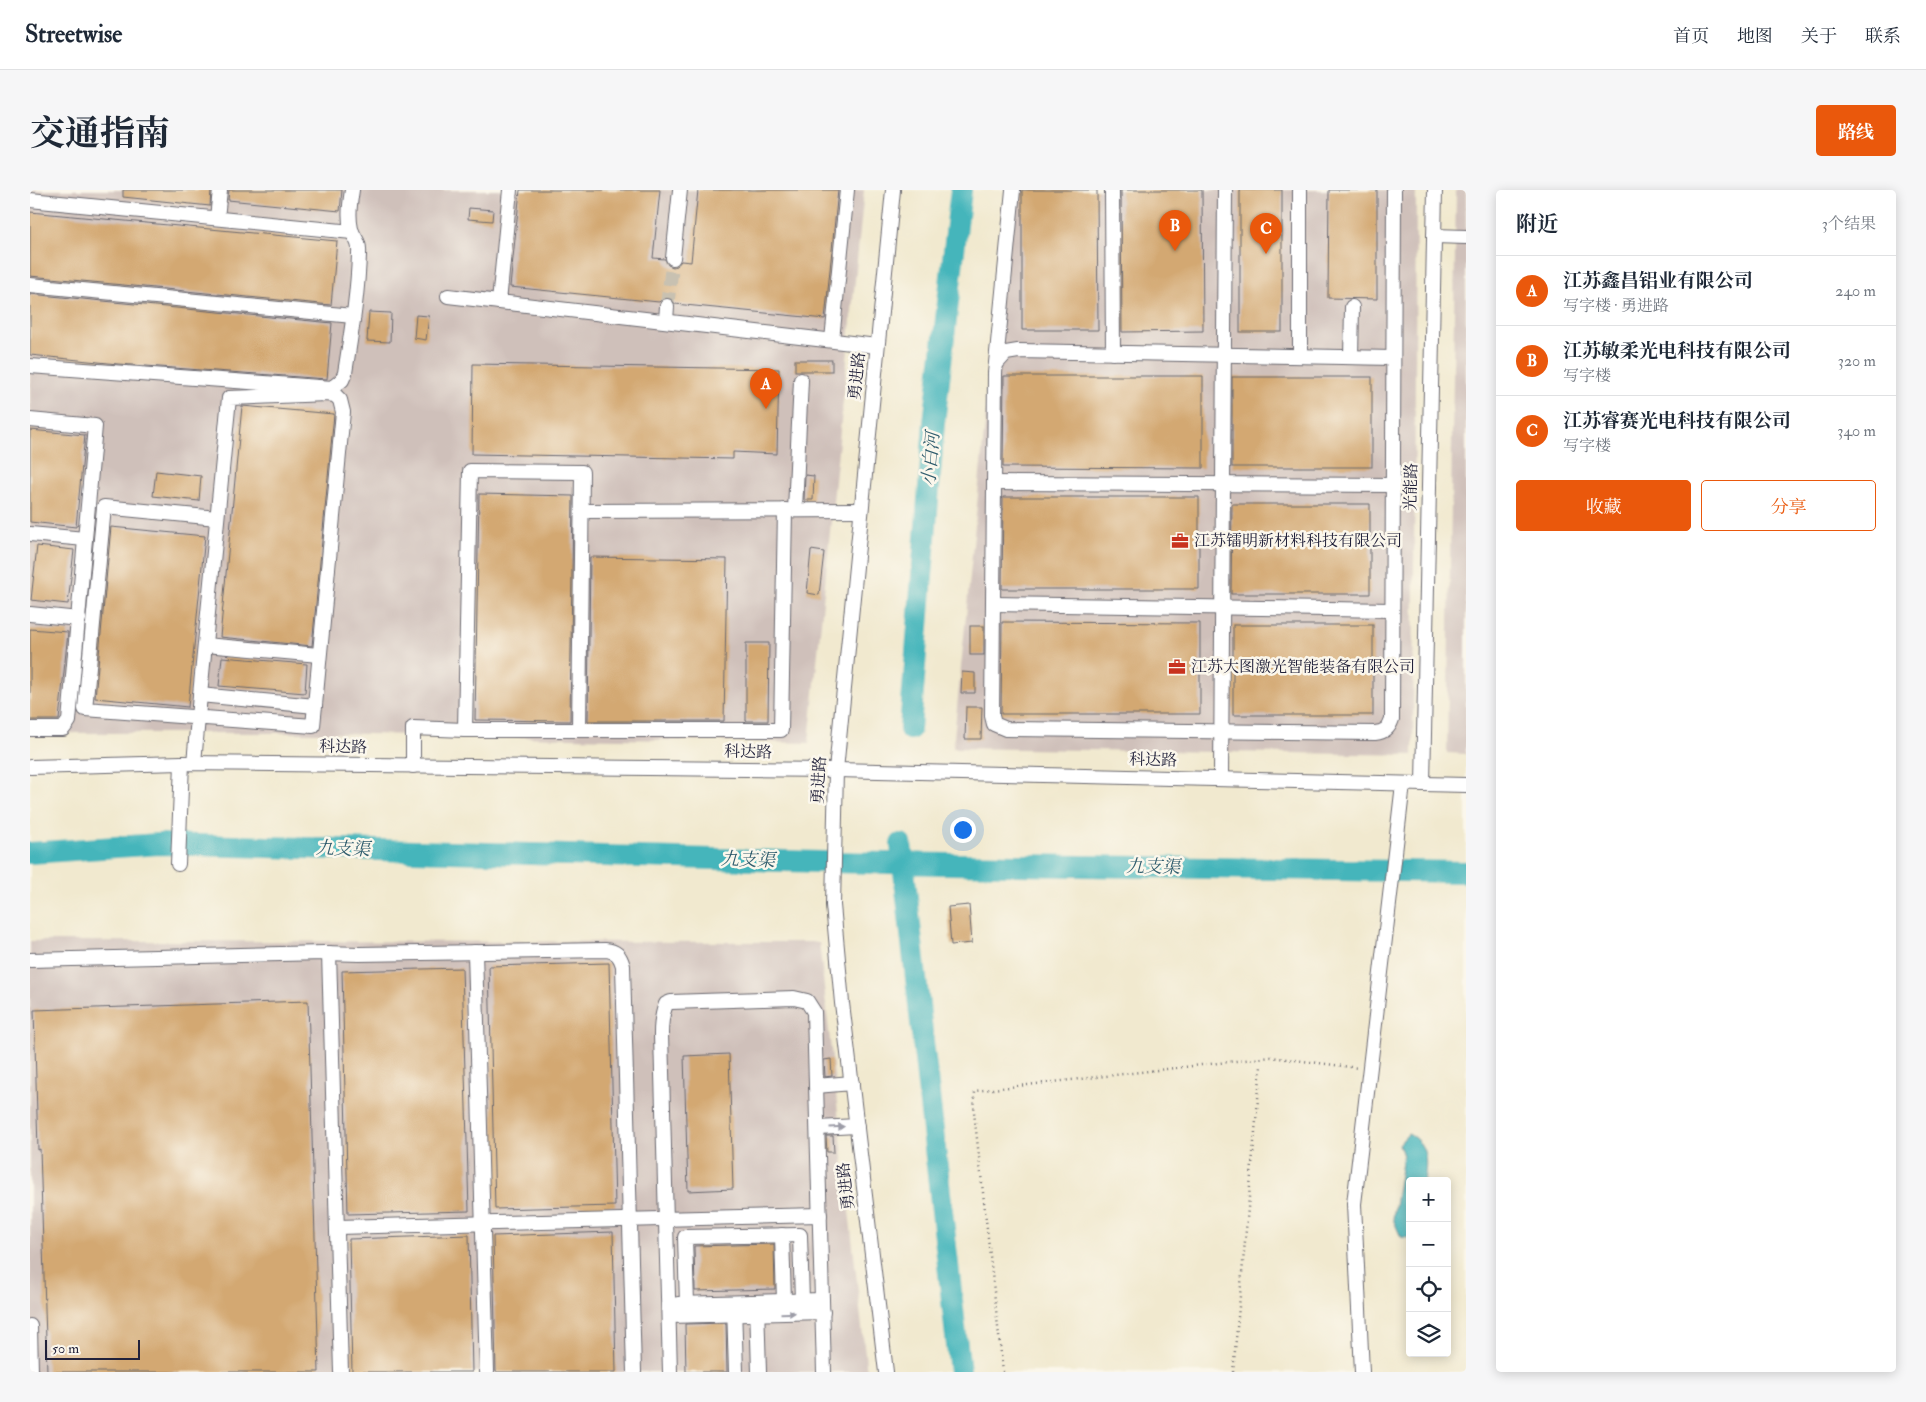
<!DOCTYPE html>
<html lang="zh">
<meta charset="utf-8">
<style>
:root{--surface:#fff;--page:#f6f6f7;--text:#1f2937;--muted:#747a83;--line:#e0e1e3;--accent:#ea580c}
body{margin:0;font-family:"IM FELL Double Pica","Noto Serif SC",serif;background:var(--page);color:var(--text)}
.controls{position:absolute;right:15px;bottom:15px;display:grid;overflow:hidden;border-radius:5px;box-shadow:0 2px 12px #0003}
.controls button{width:45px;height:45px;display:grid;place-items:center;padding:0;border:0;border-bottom:1px solid var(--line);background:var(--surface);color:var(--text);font:25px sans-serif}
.scale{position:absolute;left:15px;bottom:12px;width:95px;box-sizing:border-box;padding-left:5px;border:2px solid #22223b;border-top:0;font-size:14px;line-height:18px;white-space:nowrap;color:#22223b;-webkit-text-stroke:4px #fbf7ec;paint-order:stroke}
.you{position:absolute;left:932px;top:639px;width:18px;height:18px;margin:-12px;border:4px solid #fff;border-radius:50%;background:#1a73e8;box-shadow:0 0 0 8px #1a73e833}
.badge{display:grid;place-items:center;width:32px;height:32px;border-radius:50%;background:var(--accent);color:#fff;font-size:16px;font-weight:700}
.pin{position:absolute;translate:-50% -41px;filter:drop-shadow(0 1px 2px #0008)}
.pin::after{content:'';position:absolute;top:26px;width:18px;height:15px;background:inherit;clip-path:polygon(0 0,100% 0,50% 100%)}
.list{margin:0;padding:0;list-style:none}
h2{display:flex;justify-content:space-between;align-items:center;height:65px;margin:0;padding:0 20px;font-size:21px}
h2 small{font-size:16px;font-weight:400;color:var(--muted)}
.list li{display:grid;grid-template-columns:32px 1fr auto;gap:15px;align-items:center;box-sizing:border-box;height:70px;padding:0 20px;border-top:1px solid var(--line)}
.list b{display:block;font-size:19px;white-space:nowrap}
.list p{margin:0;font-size:16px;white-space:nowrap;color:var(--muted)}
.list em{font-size:16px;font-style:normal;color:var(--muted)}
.actions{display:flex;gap:10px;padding:15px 20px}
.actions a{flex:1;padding:11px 0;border:1px solid var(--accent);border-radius:5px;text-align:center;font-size:18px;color:var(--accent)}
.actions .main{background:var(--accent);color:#fff}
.icon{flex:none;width:28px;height:28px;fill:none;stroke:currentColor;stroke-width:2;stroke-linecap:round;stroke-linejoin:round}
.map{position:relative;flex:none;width:1436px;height:1182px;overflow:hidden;border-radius:5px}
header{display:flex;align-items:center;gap:30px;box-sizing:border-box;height:70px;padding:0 25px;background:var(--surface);border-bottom:1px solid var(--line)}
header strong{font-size:24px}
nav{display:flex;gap:28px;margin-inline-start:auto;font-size:18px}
.intro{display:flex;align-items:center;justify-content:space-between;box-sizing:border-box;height:120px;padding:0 30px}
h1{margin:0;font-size:35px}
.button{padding:12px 22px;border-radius:5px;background:var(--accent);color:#fff;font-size:18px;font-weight:700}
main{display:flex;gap:30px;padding:0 30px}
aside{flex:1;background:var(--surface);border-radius:5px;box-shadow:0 2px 12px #0003}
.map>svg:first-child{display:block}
.industrial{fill:#cfc0ba}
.water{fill:#45b5bb;stroke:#346c7b}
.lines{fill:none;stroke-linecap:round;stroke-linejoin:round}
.river{stroke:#45b5bb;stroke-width:22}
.building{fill:#d3a872}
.minor-tunnel{stroke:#c8c1b1;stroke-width:14;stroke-dasharray:14 7;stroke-linecap:butt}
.minor-casing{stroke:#6a686f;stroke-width:16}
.path{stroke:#6a686f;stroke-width:2.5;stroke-dasharray:1 4;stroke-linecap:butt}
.minor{stroke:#fff;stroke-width:14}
.oneway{fill:#9c9ca7}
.labels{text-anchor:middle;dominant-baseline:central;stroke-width:5;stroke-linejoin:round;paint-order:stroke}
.street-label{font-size:16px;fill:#22223b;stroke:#fbf7ec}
.poi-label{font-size:16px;fill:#22223b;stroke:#fbf7ec;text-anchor:start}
.water-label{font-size:18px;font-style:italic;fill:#305d6e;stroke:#fbf7ec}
</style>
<header>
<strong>Streetwise</strong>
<nav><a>首页</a><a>地图</a><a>关于</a><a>联系</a></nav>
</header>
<div class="intro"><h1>交通指南</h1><a class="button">路线</a></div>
<main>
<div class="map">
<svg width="1436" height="1182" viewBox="0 0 1436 1182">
<rect width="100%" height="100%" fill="#fbf7ec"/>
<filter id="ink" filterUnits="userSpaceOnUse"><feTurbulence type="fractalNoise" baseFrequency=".02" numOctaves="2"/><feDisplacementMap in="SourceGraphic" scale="10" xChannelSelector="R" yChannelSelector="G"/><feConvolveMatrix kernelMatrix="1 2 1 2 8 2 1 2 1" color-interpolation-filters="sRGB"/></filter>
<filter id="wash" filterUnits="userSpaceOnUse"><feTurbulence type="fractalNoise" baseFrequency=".0096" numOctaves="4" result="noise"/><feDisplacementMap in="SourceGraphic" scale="20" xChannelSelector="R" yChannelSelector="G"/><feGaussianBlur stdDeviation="1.12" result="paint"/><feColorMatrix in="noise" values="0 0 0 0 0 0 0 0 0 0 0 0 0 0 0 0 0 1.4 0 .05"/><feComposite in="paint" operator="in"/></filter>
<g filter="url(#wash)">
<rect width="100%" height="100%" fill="#f1e9cf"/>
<!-- industrial -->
<g class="industrial">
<polygon points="0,0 834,0 779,553 289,543 46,543 0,546"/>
<polygon points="978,0 1386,0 1383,565 923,558"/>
<polygon points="1426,0 1436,0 1436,564 1417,563"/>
<polygon points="0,751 789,752 837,1182 0,1182"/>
</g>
<!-- water -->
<path class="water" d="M1378,944C1398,953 1397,972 1394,991H1380V1048L1371,1047L1363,1029L1373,966L1369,954Z"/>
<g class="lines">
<!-- river -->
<g class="river">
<polyline points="880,539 904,233 931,0"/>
<polyline points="871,654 930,1182"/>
<polyline points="0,663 129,654 792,672 1436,682"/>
</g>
</g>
<g id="blocks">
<!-- building -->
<g class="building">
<polygon points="93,0 181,0 180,16 93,7"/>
<polygon points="199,0 312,0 310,21 198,10"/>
<polygon points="490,0 630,0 623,68 635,69 638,75 643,77 647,76 651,71 661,72 668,0 808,0 795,129 645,114 642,109 638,107 633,108 629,112 480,97"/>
<polygon points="992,0 1067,0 1068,140 992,140"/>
<polygon points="1091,0 1172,0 1173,141 1092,142"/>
<rect x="1210" y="0" width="42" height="142"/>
<polygon points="1299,0 1347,0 1347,109 1298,108"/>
<polygon points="439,18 463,20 462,31 438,29"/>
<polygon points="0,22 307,51 301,115 0,86"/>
<polygon points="0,104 302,133 297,189 88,174 0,165"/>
<polygon points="339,122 361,123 360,152 337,151"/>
<polygon points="386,125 399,126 396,150 384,148"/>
<rect x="765" y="170" width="37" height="11"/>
<polygon points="443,174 749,179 747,264 703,262 703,269 442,264"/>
<polygon points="974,186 1173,186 1173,278 973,277"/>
<rect x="1202" y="187" width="140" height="90"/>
<polygon points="212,216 304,224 282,456 190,447"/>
<polygon points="0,240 55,245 46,337 0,332"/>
<polygon points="126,281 171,286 169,311 123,306"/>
<polygon points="775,285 784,286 783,310 774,310"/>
<polygon points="449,304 543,306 540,531 445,530"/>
<polygon points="973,307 1169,307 1169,399 972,399"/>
<polygon points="1202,314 1340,314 1340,404 1201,404"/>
<polygon points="81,337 175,346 158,517 65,508"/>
<polygon points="7,356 44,360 38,414 1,410"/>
<polygon points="781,360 794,362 789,405 777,403"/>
<polygon points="560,367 697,369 694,531 558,531"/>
<polygon points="972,432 1170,433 1170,524 971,524"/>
<rect x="1203" y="435" width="140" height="90"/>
<rect x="940" y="436" width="14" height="29"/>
<polygon points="0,439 38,442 29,530 0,530"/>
<polygon points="716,453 739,453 738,531 716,531"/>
<polygon points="192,467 277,474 275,503 189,496"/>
<polygon points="932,482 945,483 945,503 931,503"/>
<polygon points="936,517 952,517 951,549 935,549"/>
<polygon points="939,715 942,753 921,755 918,717"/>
<polygon points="579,773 585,1016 465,1019 459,776"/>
<polygon points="432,778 439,1021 318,1024 312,781"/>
<polygon points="278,811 289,1182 17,1182 10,959 8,960 4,820"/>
<polygon points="699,864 703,999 658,1001 654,866"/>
<polygon points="801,869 802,886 795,887 794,870"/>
<polygon points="796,946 803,946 804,962 797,962"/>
<polygon points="583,1042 586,1182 466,1182 463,1046"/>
<polygon points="439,1045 442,1182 322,1182 319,1049"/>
<polygon points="744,1054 745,1099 665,1101 664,1056"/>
<polygon points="696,1133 697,1182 656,1182 655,1134"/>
</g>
</g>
</g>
<g filter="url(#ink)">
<use href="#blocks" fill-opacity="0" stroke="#6a686f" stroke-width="1"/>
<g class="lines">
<!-- minor-tunnel -->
<polyline class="minor-tunnel" points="637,116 643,68"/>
<!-- minor casing -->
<g class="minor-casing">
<g id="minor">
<path d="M983,0L965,183L962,526L964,534L976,539L1345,543C1355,542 1359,538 1362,529L1364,0"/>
<polyline points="1082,0 1083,163"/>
<polyline points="1270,0 1270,166"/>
<polyline points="0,10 322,42"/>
<polyline points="187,28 190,0"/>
<polyline points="1404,46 1436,47"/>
<polyline points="643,68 650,0"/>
<polyline points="0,95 323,126"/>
<polyline points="418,106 847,156"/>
<polyline points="469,112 480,0"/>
<polyline points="636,131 637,116"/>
<polyline points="802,150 817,0"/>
<polyline points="1321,167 1322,117"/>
<polyline points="967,173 976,163 988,161 1363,168"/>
<path d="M0,176L302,198L312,190L315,183C321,144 328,104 329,64C330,50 324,49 321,39C318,26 320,13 322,0"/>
<polyline points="0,230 65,236 39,531 33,539 0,539"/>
<polyline points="964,293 1363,295"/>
<polyline points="765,320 771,190"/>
<polyline points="552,321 831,320"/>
<polyline points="0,344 55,349"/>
<polyline points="963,414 1362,420"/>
<polyline points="0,424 49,429"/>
<polyline points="175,455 289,465"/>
<polyline points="170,505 285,516"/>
<polyline points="549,540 552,282 440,281 435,540 751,540 755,320"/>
<polyline points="164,573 170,505 199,208 296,204 305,205 310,210 313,222 283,536 55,519 74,317 187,328"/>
<polyline points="383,576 383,538 435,540"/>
<polyline points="0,577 152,573 806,580 1436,595"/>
<polyline points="1191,589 1195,0"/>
<polyline points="1393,594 1405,0"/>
<polyline points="148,674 152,573"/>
<polyline points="445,762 457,1182"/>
<polyline points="299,763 311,1182"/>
<path d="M0,770L294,763L329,764L575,760C586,761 590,765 593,776L604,1182"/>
<polyline points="786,896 822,893"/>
<polyline points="788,938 827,936"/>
<polyline points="307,1037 790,1025"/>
<polyline points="752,1045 754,1111"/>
<polyline points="648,1114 792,1110"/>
<polyline points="657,1114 655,1047 770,1045 772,1111"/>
<polyline points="704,1115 706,1182"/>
<polyline points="727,1115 729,1182"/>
<polyline points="639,1126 793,1122"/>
<polyline points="0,1136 1,1182"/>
<path d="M640,1182L631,844C631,833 632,824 636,814L641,812L764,808L777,811L784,822L794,1182"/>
<polyline points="856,1182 812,813 803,715 806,580 863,0"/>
<polyline points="1332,1182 1324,1014 1373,594"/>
</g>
</g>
<!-- path -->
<g class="path">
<polyline points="973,1182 944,922 945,901 1241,867 1328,878"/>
<polyline points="1203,1182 1231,876"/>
</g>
<!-- minor -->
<use href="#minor" class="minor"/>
</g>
<!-- one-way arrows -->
<defs><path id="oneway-solid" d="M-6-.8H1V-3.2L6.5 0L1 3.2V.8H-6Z" transform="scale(1.25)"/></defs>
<g class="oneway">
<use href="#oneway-solid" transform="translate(807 937) rotate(-3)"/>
<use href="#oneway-solid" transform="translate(758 1123) rotate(-1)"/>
</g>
</g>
<!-- icons -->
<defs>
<g id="office-bare" transform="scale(1.35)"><path d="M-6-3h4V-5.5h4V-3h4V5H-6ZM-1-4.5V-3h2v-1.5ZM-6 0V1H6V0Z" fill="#c8321e" stroke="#fbf7ec" stroke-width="2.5" paint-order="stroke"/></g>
</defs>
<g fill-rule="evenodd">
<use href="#office-bare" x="1150" y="351"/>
<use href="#office-bare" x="1147" y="477"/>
</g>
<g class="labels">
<!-- street labels -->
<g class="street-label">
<text transform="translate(827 186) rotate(-84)">勇进路</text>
<text transform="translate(1381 297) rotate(-89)">光能路</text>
<text transform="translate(313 557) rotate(1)">科达路</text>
<text transform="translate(718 562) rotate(1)">科达路</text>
<text transform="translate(1123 570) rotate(1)">科达路</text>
<text transform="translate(789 590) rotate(-87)">勇进路</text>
<text transform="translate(816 996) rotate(-97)">勇进路</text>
</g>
<!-- poi labels -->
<g class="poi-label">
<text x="1164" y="351">江苏镭明新材料科技有限公司</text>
<text x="1161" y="477">江苏大图激光智能装备有限公司</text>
</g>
<!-- water labels -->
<g class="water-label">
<text transform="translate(901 269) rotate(-85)">小白河</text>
<text transform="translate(313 659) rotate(2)">九支渠</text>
<text transform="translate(718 670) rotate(2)">九支渠</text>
<text transform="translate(1123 677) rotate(1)">九支渠</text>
</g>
</g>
</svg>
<div class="controls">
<button>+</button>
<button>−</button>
<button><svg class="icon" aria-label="locate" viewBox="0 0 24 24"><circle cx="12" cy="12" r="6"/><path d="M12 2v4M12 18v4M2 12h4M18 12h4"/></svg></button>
<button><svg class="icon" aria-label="layers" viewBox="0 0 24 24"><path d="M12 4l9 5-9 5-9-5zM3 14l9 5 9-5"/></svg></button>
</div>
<div class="scale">50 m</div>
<div class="you"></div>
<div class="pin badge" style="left:736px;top:219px">A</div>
<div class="pin badge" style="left:1145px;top:61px">B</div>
<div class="pin badge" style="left:1236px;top:64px">C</div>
</div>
<aside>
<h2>附近<small>3个结果</small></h2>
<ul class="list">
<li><span class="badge">A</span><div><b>江苏鑫昌铝业有限公司</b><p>写字楼 · 勇进路</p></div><em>240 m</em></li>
<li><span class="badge">B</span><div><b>江苏敏柔光电科技有限公司</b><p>写字楼</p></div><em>320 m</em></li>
<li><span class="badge">C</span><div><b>江苏睿赛光电科技有限公司</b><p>写字楼</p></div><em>340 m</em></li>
</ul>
<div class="actions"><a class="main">收藏</a><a>分享</a></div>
</aside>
</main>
